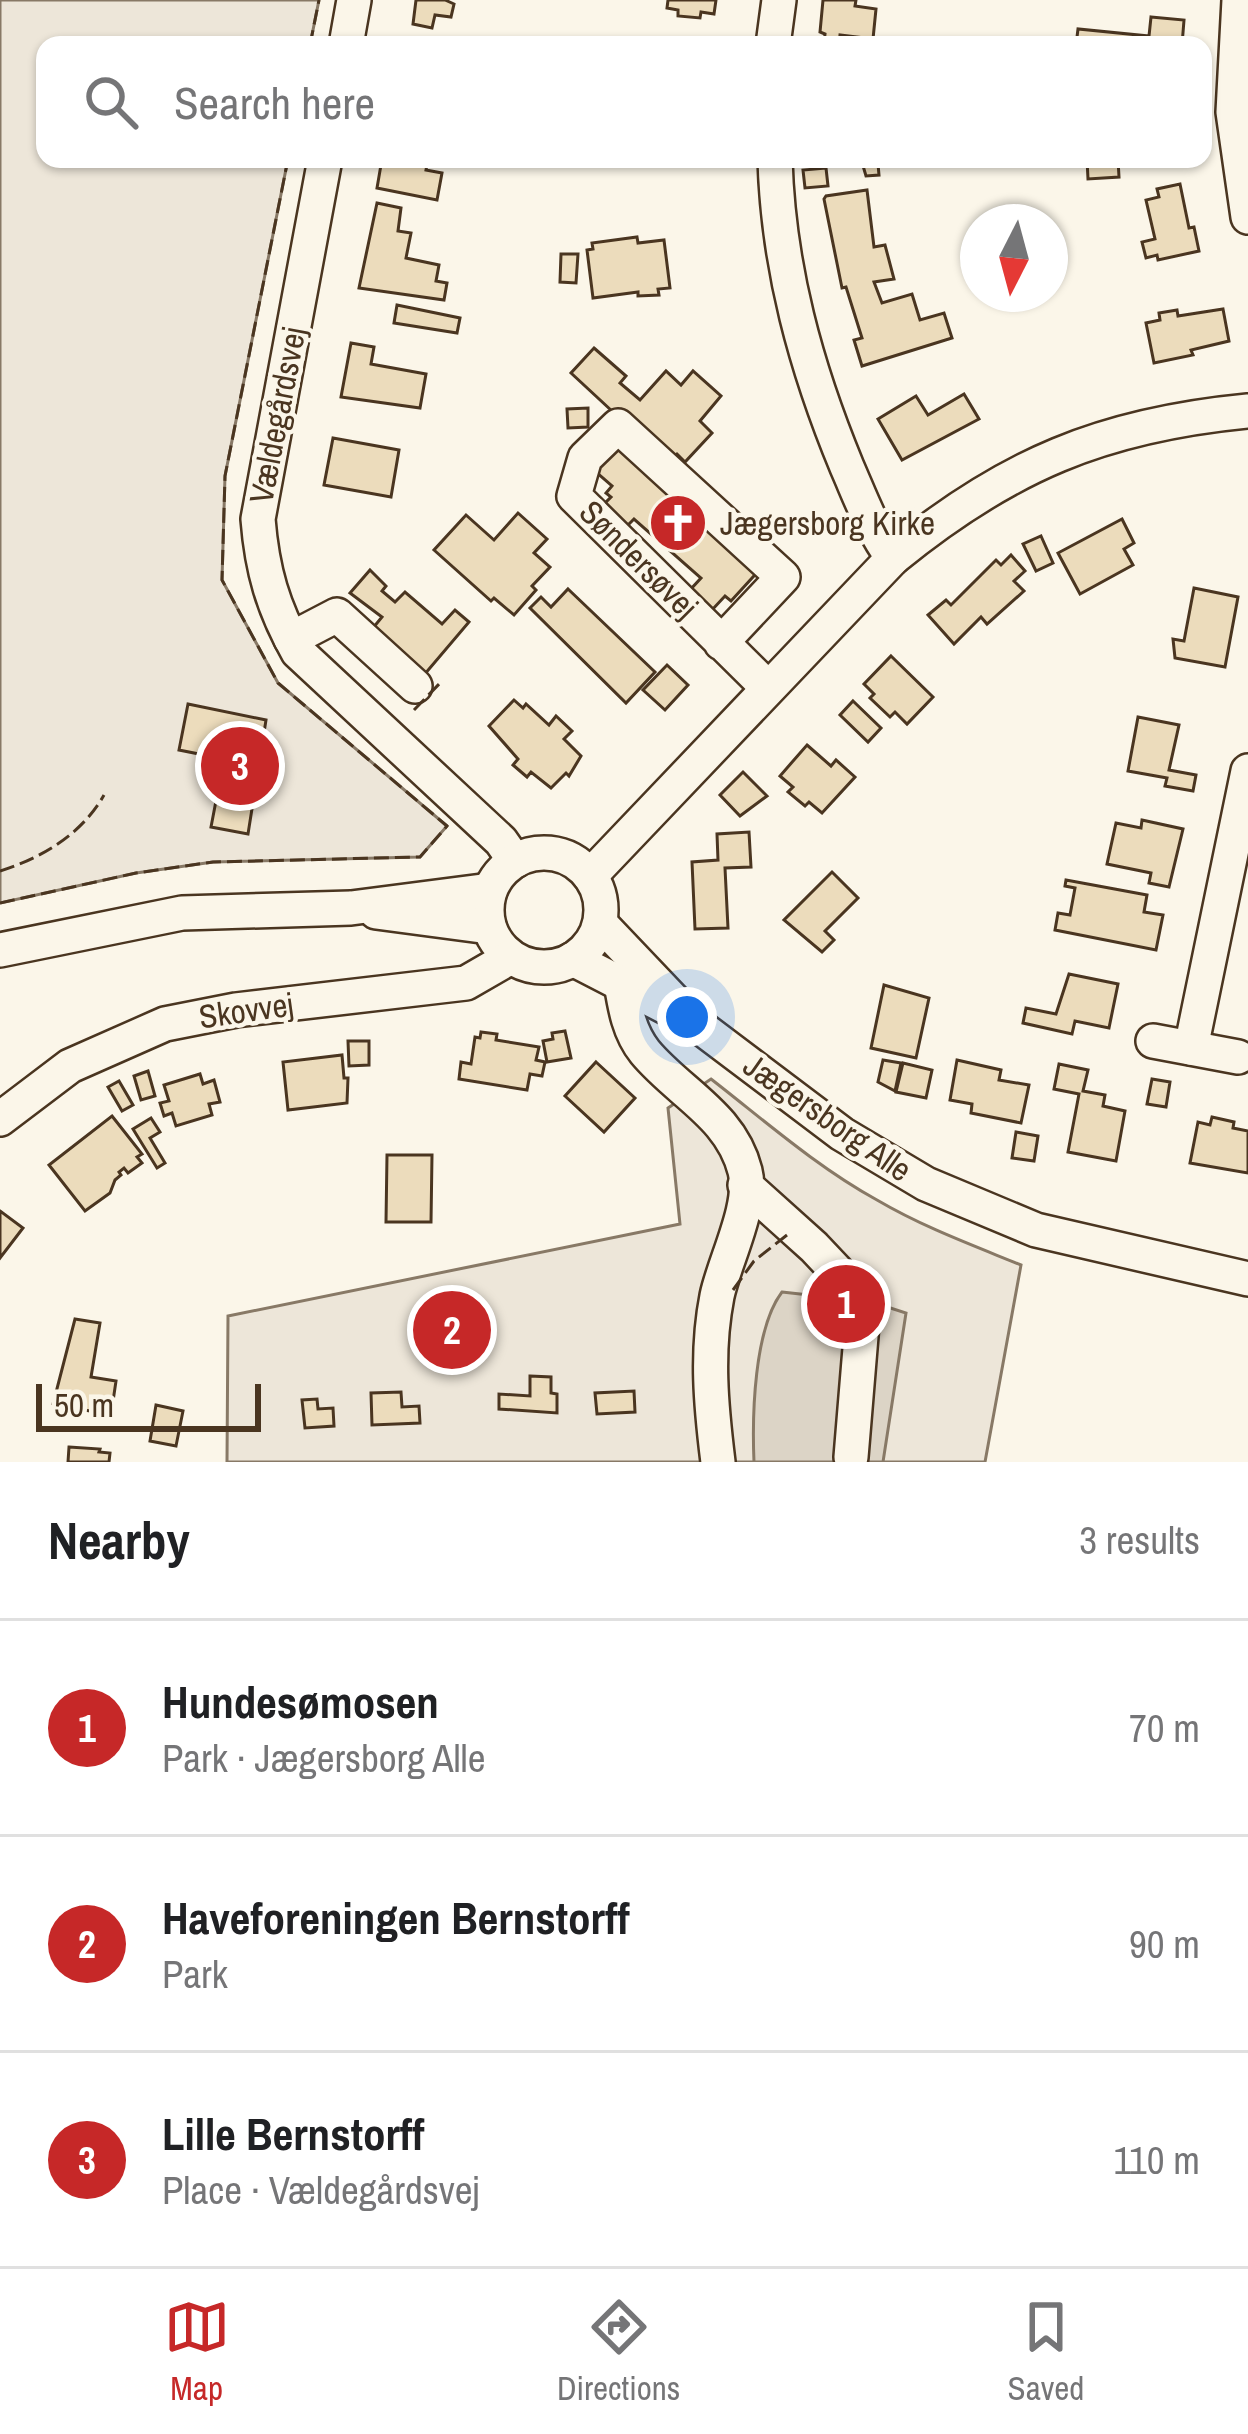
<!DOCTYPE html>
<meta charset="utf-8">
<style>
:root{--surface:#fff;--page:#f6f6f6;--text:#202124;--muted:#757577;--line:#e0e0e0;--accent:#c62828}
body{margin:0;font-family:"Archivo Narrow",sans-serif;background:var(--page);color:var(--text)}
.compass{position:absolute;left:960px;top:204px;width:108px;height:108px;border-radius:50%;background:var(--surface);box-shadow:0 3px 9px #0004;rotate:186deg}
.scale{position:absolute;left:36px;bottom:30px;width:225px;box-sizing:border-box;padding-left:12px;border:6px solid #4a3520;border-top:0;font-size:33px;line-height:42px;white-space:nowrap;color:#4a3520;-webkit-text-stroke:9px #fbf6e9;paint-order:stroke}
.you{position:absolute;left:687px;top:1017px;width:42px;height:42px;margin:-30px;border:9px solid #fff;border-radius:50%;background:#1a73e8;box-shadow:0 0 0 18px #1a73e833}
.badge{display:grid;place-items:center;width:78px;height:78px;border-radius:50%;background:var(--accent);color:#fff;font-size:39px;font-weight:700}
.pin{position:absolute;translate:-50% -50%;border:6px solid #fff;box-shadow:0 3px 12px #0006}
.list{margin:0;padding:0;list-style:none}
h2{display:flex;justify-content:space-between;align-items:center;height:156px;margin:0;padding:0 48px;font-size:51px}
h2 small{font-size:39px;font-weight:400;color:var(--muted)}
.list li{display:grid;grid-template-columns:78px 1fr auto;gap:36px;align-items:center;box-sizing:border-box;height:216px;padding:0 48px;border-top:3px solid var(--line)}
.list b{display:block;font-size:45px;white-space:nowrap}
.list p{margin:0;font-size:39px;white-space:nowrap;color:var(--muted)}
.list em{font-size:39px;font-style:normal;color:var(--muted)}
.icon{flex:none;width:66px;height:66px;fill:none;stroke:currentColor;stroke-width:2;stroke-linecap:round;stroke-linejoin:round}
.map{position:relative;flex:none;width:1248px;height:1462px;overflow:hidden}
.search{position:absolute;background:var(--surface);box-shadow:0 3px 9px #0004;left:36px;right:36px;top:36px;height:132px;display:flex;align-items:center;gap:30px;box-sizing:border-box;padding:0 42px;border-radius:24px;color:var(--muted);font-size:45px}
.sheet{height:804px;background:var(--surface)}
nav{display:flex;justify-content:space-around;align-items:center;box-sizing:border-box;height:168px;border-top:3px solid var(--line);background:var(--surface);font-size:33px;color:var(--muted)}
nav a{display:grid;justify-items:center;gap:6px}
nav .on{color:var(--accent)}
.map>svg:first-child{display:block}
.green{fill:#ede6d9;stroke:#887966;stroke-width:3}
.water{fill:#dcd4c6;stroke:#887966;stroke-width:3}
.building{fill:#ecdcbc;stroke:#4a3520;stroke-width:3}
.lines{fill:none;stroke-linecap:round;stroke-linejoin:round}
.minor-casing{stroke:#4a3520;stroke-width:38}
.minor{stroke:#fbf6e9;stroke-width:33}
.fence{stroke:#4a3520;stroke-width:3;stroke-dasharray:15 6;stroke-linecap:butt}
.labels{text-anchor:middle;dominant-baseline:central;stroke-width:9;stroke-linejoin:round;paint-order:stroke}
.street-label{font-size:33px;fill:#4a3520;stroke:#fbf6e9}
.poi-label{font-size:33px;fill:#4a3520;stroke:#fbf6e9;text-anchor:start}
</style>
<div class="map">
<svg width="1248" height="1462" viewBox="0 0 1248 1462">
<rect width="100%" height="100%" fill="#fbf6e9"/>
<!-- green -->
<g class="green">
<polygon points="0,0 319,0 310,45 45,45 45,159 288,159 225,476 222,580 278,683 447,826 420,857 213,862 136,873 0,903"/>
<path d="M711,1079C765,1121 817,1167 877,1200C923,1227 972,1245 1021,1265L985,1462H227L228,1316L680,1224L668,1108Z"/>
</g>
<!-- water -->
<path class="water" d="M782,1292L872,1302L906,1313L883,1462H754C752,1415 754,1329 782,1292Z"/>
<!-- building -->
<g class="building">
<polygon points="416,0 445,0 454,4 451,17 435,15 432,28 413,24"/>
<polygon points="668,0 716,0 714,14 701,12 700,18 678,16 678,10 667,8"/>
<polygon points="823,0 856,0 855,6 876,9 873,39 840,35 839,45 824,44 825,34 820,32"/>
<polygon points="1151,17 1184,20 1182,45 1076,45 1078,29 1149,36"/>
<polygon points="382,159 428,159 426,170 442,173 437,200 377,188"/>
<polygon points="861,159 905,159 905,162 878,164 879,175 866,176"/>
<polygon points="1087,159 1118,159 1119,177 1088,179"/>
<polygon points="826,168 828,186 805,188 803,170"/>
<polygon points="1180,184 1189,228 1194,227 1199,251 1158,260 1157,255 1146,258 1142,242 1155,239 1146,200 1159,197 1157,189"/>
<polygon points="867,190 874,247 885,245 894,279 874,282 882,303 912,294 920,320 944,313 952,338 862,366 854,340 862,338 846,287 842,288 824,199 826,196"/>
<polygon points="377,203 401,208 398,231 411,233 406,258 439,265 436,281 447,283 444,300 359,288"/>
<polygon points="637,237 638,243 664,240 670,288 658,289 659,295 638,296 638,292 593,298 587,250 593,249 592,243"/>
<polygon points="561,254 578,254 576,283 560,282"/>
<polygon points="397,305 460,318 457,333 394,323"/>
<polygon points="1223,309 1229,341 1191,350 1193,355 1154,363 1146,323 1160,320 1159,313 1177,310 1178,316"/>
<polygon points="351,343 374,347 371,364 426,374 420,408 341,397"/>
<polygon points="594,348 626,376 620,383 640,400 666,371 681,385 693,371 721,396 700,421 712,433 685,462 677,454 668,463 571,373"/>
<polygon points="964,394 979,419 902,460 878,419 916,396 928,415"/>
<polygon points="588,408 588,427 568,428 567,409"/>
<polygon points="333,438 399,450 391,497 324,485"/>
<polygon points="618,445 763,566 731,601 725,596 712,610 690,590 701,578 634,519 625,528 601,507 611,497 606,493 612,486 595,471"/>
<polygon points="518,513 547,539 534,553 550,567 532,586 536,590 514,615 494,598 491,601 434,550 466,515 494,540"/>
<polygon points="1122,519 1134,543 1124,549 1133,565 1080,594 1058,553"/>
<polygon points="1041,536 1053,563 1036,571 1023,544"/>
<polygon points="1011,555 1025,571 1014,581 1024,591 987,624 981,617 954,644 928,615 946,600 951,605 996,560 1001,565"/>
<polygon points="370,570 386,586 382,591 395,602 405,592 442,624 455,610 469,622 424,675 368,634 382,617 350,593"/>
<polygon points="1194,588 1238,597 1225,667 1175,658 1173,639 1184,641"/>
<polygon points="568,589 655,672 626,703 530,608 541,597 551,607"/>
<polygon points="891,656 933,697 907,724 895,712 890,717 870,698 874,694 864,684"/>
<polygon points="667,665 688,685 665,710 643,690"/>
<polygon points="514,700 523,708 526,704 549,725 556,716 572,731 564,739 581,756 569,776 566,773 551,788 531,772 527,777 513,765 518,759 489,726"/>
<polygon points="853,701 881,728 868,742 840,715"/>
<polygon points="188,704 266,720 248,834 211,827 224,759 179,750"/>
<polygon points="1138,717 1179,725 1169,770 1196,775 1193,791 1165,786 1167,778 1128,771"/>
<polygon points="807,745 831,766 836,760 855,777 822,813 809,802 805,806 788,792 793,787 780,776"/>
<polygon points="743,772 767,796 740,816 720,795"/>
<polygon points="1142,820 1183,829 1169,887 1149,883 1151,873 1107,864 1116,823 1141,828"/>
<polygon points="749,832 751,867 725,868 728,928 695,929 692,862 718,860 717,834"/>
<polygon points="832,872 858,898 825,931 834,940 822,952 784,920"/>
<polygon points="1066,880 1147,895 1144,912 1163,915 1156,950 1055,930 1058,913 1070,915 1075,888 1065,886"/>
<polygon points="1069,974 1118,984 1109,1028 1075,1021 1072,1034 1023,1023 1026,1008 1056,1014"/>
<polygon points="884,985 929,998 916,1058 871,1048"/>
<polygon points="565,1031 571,1058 547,1062 543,1041 553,1039 552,1033"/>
<polygon points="481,1032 497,1034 496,1040 539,1047 536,1060 545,1062 542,1076 530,1074 527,1090 459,1079 461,1062 471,1064 475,1037 480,1038"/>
<polygon points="348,1041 369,1041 369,1065 349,1066"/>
<polygon points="342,1055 344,1078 348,1078 347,1103 288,1110 283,1062"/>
<polygon points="883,1060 901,1063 895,1091 878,1082"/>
<polygon points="957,1060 1001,1070 999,1080 1029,1085 1021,1123 971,1113 972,1104 950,1100"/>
<polygon points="596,1062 635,1098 604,1132 565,1096"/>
<polygon points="903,1063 932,1070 926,1098 896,1092"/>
<polygon points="1059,1064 1088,1070 1083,1091 1105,1095 1103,1106 1125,1111 1116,1161 1068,1152 1079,1094 1054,1089"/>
<polygon points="148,1071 155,1096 141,1100 134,1076"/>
<polygon points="200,1074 203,1084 214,1080 220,1102 209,1104 212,1115 176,1126 172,1113 164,1116 160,1103 169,1101 164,1085"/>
<polygon points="1152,1079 1170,1082 1166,1107 1147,1104"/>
<polygon points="119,1081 133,1105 122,1111 108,1087"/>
<polygon points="112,1116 142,1154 137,1157 142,1163 128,1173 124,1168 119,1172 121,1175 115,1180 110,1193 85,1211 49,1165"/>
<polygon points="1212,1117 1234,1122 1233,1128 1248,1131 1248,1173 1190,1163 1198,1122 1210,1125"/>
<polygon points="151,1118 160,1132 150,1138 165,1163 157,1168 133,1129"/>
<polygon points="1016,1132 1038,1136 1034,1161 1012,1158"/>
<polygon points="387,1155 432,1155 431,1222 386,1222"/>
<polygon points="0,1211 23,1228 0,1258"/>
<polygon points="75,1319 100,1323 91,1377 116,1381 111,1415 53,1404"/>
<polygon points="530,1376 551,1377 551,1393 557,1394 557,1413 499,1409 499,1394 530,1396"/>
<polygon points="634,1391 635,1412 597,1414 595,1393"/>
<polygon points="401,1392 402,1407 419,1406 420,1423 372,1425 371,1393"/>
<polygon points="317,1399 318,1409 333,1408 334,1426 305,1428 302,1400"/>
<polygon points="156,1405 183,1411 176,1446 150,1441"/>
<polygon points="69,1447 100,1449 99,1452 110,1453 109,1462 68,1462"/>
</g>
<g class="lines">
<!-- minor casing -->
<g class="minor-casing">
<g id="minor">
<polyline points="1239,0 1233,112 1248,217"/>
<polyline points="346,45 354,0"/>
<polyline points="773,45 779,0"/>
<path d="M325,159L258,519C262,570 273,608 298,652L501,841L515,861"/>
<path d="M775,159C778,267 806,368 847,467C861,499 872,530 893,558"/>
<polyline points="291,639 337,615 415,686"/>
<polyline points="721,643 783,577 618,426 585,458 574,496 768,688"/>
<circle cx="544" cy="910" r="57"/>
<path d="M590,876L893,558C1007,465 1102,425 1248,411"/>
<polyline points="376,912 489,927"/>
<polyline points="600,923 678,1005"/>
<polyline points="0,950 182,913 351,908 490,890"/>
<polyline points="573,959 691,1020 842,1134 926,1184 1036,1230 1248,1279"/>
<path d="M621,983C625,1008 629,1032 645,1052C679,1093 731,1115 745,1171C754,1205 724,1262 717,1296C706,1352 711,1406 718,1462"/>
<polyline points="1153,1041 1238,1057"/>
<polyline points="1191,1048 1248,771"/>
<polyline points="0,1119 70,1066 165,1024 236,1010 466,983 511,957"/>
<polyline points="745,1185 814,1247 864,1300 851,1457"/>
</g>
</g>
<!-- minor -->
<use href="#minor" class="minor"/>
<!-- fence -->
<g class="fence">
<polyline points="310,45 319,0"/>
<polyline points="414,710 441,682"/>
<path d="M0,871C42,858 82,834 104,795"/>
<polyline points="0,903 136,873 213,862 420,857 447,826 278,683 222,580 225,476 288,159"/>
<polyline points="733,1290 754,1261 787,1235"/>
</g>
</g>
<!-- icons -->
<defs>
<g id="church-disc" transform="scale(3)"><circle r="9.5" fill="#c62828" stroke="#fbf6e9"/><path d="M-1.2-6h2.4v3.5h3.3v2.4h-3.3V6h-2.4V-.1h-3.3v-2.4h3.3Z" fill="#fff"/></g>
</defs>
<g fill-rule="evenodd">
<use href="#church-disc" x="678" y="523"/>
</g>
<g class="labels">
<!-- street labels -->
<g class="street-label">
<text transform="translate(277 415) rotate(-79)">Vældegårdsvej</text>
<text transform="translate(639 559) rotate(45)">Søndersøvej</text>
<text transform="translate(246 1010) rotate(-8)">Skovvej</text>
<text transform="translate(828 1117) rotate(35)">Jægersborg Alle</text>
</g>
<!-- poi labels -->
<g class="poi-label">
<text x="720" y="523">Jægersborg Kirke</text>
</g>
</g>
</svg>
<svg class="compass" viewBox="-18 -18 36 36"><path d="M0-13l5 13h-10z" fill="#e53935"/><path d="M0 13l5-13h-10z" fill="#757577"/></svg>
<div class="scale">50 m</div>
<div class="you"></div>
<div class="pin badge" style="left:846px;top:1304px">1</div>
<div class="pin badge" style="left:452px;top:1330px">2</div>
<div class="pin badge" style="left:240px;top:766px">3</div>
<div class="search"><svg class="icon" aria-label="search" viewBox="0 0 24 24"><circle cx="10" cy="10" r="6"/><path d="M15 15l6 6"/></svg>Search here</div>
</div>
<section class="sheet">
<h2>Nearby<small>3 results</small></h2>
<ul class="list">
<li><span class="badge">1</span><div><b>Hundesømosen</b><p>Park · Jægersborg Alle</p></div><em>70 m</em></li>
<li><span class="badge">2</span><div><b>Haveforeningen Bernstorff</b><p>Park</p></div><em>90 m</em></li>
<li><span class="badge">3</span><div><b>Lille Bernstorff</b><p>Place · Vældegårdsvej</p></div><em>110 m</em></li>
</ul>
</section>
<nav>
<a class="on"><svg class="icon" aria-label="map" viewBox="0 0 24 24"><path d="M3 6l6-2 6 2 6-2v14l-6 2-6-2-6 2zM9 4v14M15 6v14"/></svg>Map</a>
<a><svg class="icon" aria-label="directions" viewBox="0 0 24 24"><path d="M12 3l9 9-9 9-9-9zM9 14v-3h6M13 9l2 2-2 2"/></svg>Directions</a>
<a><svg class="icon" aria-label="saved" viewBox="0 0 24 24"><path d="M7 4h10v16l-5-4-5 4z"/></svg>Saved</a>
</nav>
